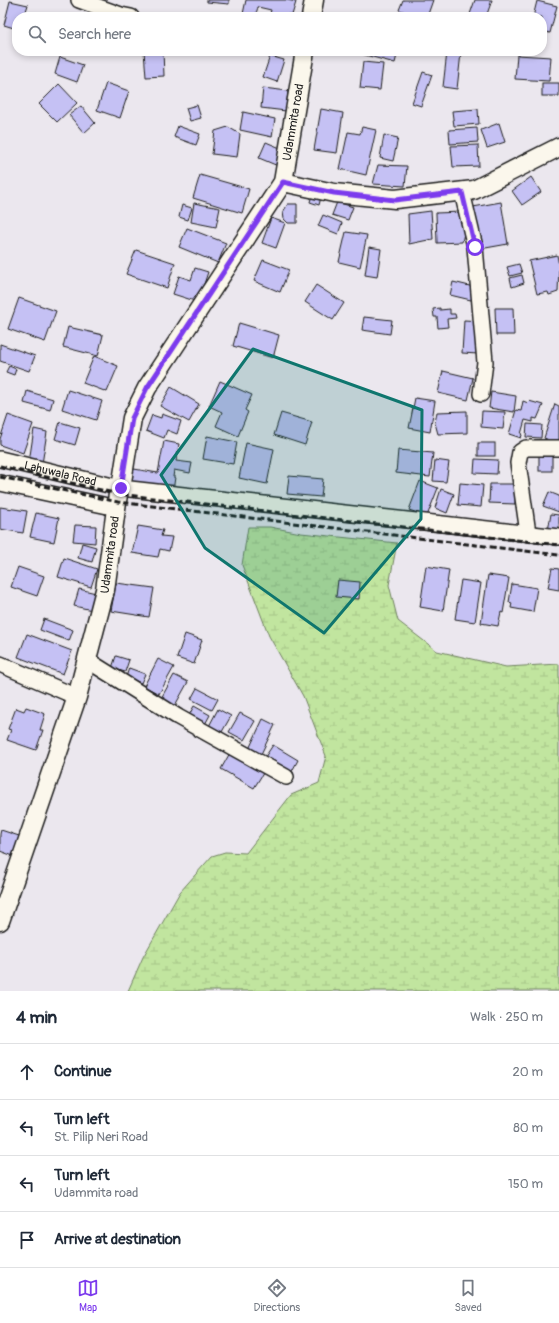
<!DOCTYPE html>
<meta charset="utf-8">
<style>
:root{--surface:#fff;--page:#f2f2f3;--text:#1f2937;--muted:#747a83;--line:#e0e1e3;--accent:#7c3aed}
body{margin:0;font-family:Pangolin,sans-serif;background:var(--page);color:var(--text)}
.stop{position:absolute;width:12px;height:12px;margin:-9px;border:3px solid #7c3aed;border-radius:50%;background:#fff}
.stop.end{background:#7c3aed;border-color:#fff;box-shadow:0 1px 4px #0008}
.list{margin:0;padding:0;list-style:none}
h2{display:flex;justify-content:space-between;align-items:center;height:52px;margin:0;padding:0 16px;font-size:17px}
h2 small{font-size:13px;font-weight:400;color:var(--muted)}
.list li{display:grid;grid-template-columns:26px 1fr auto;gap:12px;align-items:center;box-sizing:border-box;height:56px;padding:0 16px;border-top:1px solid var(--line)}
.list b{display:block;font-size:15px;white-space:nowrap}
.list p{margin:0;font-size:13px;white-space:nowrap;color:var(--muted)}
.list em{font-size:13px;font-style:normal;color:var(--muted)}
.icon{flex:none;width:22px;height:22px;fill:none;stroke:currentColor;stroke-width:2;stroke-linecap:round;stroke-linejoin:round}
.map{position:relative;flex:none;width:559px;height:991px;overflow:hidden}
.search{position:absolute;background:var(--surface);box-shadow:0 2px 6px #0003;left:12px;right:12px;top:12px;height:44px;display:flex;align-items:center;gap:10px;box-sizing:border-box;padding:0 14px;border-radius:16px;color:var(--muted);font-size:15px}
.sheet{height:276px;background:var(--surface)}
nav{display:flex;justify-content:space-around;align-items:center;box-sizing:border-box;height:56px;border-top:1px solid var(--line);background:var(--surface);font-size:11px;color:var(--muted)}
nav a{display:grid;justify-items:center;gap:2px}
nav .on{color:var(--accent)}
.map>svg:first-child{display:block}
.wetland{fill:url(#wetland-marsh);stroke:#6e805e}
.building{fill:#c5c1f4;stroke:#1c1c1c}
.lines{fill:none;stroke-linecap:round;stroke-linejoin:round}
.minor-casing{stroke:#1c1c1c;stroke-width:18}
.tertiary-casing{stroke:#1c1c1c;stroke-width:21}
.minor{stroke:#fbf7ec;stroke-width:15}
.tertiary{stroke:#fbf7ec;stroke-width:18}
.rail{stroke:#1c1c1c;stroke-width:3;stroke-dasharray:6 3;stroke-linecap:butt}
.route{stroke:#7c3aed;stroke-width:5}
.marked{fill:#0f766e;fill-opacity:0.2;stroke:#0f766e;stroke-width:3;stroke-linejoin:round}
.labels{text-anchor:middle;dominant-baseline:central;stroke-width:3;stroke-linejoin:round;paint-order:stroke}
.street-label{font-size:12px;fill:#1c1c1c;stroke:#fbf7ec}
</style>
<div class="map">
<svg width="559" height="991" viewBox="0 0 559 991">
<defs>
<pattern id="wetland-marsh" width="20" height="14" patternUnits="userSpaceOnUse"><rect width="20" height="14" fill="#c1e59f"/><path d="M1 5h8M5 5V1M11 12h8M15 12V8" fill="none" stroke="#a5c488"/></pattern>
</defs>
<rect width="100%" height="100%" fill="#ebe7ee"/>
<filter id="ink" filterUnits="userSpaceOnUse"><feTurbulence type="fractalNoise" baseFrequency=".025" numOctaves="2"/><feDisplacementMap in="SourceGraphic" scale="8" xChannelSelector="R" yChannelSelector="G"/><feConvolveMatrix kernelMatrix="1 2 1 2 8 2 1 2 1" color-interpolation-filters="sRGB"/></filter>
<g filter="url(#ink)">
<!-- wetland -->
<polygon class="wetland" points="248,527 270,527 301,533 397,543 389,585 398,621 437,651 506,667 559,664 559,991 128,991 143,957 180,892 212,856 225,852 246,853 291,795 319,783 326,756 303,696 269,636 242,565"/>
<!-- building -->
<g class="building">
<polygon points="207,0 229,0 229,4 207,2"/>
<polygon points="246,0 287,0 296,2 292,15 288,14 288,17 269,17 271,10 258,7 255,17 243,14"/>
<polygon points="403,0 433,0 427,17 422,17 399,10"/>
<polygon points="475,0 492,0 486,17 469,17"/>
<polygon points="10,1 28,5 24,17 17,17 17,29 4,25"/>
<polygon points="537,1 557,6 550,33 542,31 542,17 533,17"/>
<polygon points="144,51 163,51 164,76 146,77"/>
<polygon points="350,51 398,51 395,63"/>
<polygon points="447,52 461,53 457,89 443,87"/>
<polygon points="517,55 551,57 549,81 515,79"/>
<polygon points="270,56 284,60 277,82 263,77"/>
<polygon points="60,57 83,65 77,82 55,74"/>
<polygon points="363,62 383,64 380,90 360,88"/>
<polygon points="423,72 432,75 421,106 412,103"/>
<polygon points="106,83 129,91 120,118 97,110"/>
<rect x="542" y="83" width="17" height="13"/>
<polygon points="59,84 77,103 57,122 39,104"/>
<polygon points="263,88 288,91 286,111 261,108"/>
<polygon points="197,105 201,118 190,121 186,108"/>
<polygon points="81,106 95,123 84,133 69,115"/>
<polygon points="321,109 343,113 337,153 314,150"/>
<polygon points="478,109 479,124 454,126 452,111"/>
<polygon points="243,112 275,119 272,137 240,130"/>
<polygon points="499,123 505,142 487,148 481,130"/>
<polygon points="178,126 200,134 196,145 174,137"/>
<polygon points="228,127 240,134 237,157 212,154 215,131"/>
<polygon points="362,127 376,130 366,175 340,169 348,132 360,134"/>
<polygon points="477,128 478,142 450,144 449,130"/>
<polygon points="384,135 398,138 393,161 380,158"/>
<polygon points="266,142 285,150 278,166 259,158"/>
<polygon points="478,145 479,166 453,167 451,146"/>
<polygon points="378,165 407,166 405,186 373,184"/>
<polygon points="200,175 249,189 242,213 193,198"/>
<polygon points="531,177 541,192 522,205 512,191"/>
<polygon points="312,195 321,197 319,205 310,202"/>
<polygon points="337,202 353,207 348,220 332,215"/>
<polygon points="501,202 508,244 480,249 473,207"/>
<polygon points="194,203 220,208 216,227 191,222"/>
<polygon points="288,204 297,204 297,223 288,223 284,219 283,212"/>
<polygon points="182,205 192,208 188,220 179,217"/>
<polygon points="431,211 433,239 409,244 408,214"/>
<polygon points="462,212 465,229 462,242 437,243 436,213"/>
<polygon points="323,215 342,223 338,234 318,226"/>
<polygon points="271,218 285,223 276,248 262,243"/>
<polygon points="187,228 226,243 218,263 179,247"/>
<polygon points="346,232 367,235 360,267 339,262"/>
<polygon points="369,247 381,249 377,277 365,275"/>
<polygon points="136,250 175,263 167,288 126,274"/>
<polygon points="557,255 559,266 558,292 549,295 548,292 537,294 529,261"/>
<polygon points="263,260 289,270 280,292 254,281"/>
<polygon points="519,264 522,273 510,276 507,267"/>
<polygon points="195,268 208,272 198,302 173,294 179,276 191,280"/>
<polygon points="522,275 524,283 512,287 510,278"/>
<polygon points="453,282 478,288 475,301 450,295"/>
<polygon points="316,285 344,303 333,320 305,302"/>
<polygon points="19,298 56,311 45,342 8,329"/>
<polygon points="440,308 440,310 450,309 450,314 455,314 456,318 447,319 448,327 438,328 437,317 434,317 433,309"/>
<polygon points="495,308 513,308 514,335 496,335"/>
<polygon points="364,317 392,320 390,334 362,330"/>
<polygon points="464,320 481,321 478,354 462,353"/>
<polygon points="239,323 279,335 273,358 233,346"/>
<polygon points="68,327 103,335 98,356 63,347"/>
<polygon points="0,344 35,356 29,371 0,361"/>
<polygon points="94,356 118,366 107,392 83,383"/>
<polygon points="9,366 16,369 14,375 6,372"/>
<polygon points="443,371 473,378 468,400 438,393"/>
<polygon points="220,381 252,395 245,410 248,412 238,436 216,426 222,412 209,406"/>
<polygon points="171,387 199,404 189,422 160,406"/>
<polygon points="68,390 102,401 96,420 62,409"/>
<polygon points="27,391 53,399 50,410 24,403"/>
<polygon points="491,392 516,396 514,412 489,408"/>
<polygon points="415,398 435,401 430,432 409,428"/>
<polygon points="523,401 528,403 529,401 543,405 537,419 533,418 533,422 525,420 521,434 522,435 521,438 509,434 516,410 521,411"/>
<polygon points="555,404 559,406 559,444 544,438"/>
<polygon points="467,411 467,433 438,434 435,423 437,412"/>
<polygon points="482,411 505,412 503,429 481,427"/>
<polygon points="281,413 312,422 305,445 274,435"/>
<polygon points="162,414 181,421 177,434 167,430 164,438 146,431 152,415 161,418"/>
<polygon points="8,415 33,424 23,453 0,445 0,439"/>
<polygon points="60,422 80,428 75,445 55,439"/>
<polygon points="527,424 542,425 541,438 526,437"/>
<polygon points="34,429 47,432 42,464 29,462"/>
<polygon points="207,436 237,442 233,464 203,459"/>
<polygon points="164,441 179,444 176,461 192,463 190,473 174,470 173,477 175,477 173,491 125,482 128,468 158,473"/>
<polygon points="246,443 274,449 267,484 239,478"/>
<rect x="478" y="443" width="17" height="13"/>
<polygon points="398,450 433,453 430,477 396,473"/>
<rect x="539" y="453" width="13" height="18"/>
<polygon points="475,459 498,460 497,474 474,473"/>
<polygon points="435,460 449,462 446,482 433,481"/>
<polygon points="289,476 323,479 321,497 287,494"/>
<polygon points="420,481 438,488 427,516 409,510"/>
<polygon points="460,483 483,485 481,507 458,505"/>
<polygon points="490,484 516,484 515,504 489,503"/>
<polygon points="441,489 454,494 447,513 435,508"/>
<polygon points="549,492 559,496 559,512 543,506"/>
<polygon points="0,507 27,511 23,533 0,529"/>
<polygon points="36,513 59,518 54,542 30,537"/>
<polygon points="551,514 559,515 559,533 548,531"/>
<polygon points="75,525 96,526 95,543 73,541"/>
<polygon points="138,526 163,530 161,536 172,537 169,551 160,549 158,557 132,553"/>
<polygon points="82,543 96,547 92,562 78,558"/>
<polygon points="64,558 97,569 91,587 58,577"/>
<polygon points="426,566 449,570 443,611 420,607"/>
<polygon points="18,567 44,576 37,596 11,587"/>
<polygon points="552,568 559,569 559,590 548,588"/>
<polygon points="488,575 509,578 503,613 501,612 498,626 481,623"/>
<polygon points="338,580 360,582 359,599 336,597"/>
<polygon points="461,580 481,583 475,622 455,619"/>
<polygon points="116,583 154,588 149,617 111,611"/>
<polygon points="512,584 537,588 533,612 511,608 512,603 509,602"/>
<polygon points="79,589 96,593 92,610 74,606"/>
<polygon points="44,619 73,630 69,641 40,630"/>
<polygon points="27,634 72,651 63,674 18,657"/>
<polygon points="185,634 202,640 194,664 177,658"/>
<polygon points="116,656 129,660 125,672 112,668"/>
<polygon points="158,659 174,667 159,694 144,686"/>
<polygon points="129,668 145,674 141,683 126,677"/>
<polygon points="174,675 188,682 173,709 159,702"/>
<polygon points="197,688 218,699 212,710 191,699"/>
<polygon points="194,706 210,715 204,726 188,717"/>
<polygon points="26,707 45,714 40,730 43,730 36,750 7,740 11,730 8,729 16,708 24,711"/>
<polygon points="218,709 231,716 219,737 207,730"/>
<polygon points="240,713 255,721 244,740 229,732"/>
<polygon points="263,719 275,725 261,754 249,749"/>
<polygon points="273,745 298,760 291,773 265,757"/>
<polygon points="231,751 265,770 254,788 221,769"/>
<polygon points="1,830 22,837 16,857 0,851 0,834"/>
</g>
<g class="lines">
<!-- minor casing -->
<g class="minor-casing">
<g id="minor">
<polyline points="79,0 121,15 131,17"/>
<polyline points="462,192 475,247 485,362 481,394"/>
<path id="s1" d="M0,459L121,488L559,537"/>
<polyline points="0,483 117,508"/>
<polyline points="528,533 518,463 520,452 526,448 559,448"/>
<polyline points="87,660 178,717 286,777"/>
<polyline points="0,664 77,697"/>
</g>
</g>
<!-- tertiary casing -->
<g class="tertiary-casing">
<g id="tertiary">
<polyline points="311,17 314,0"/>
<polyline points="283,182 334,193 395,199 474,190 559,147"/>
<path id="s2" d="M0,921L77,697L105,590L118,494L121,488L132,418L147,388L283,182L305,51"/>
</g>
</g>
<!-- minor -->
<use href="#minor" class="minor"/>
<!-- tertiary -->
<use href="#tertiary" class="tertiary"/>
<!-- rail -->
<g class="rail">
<polyline points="0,466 118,494 559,545"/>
<polyline points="0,477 118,502 559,555"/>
</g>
</g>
</g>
<g class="lines" filter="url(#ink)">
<!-- route -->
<polyline class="route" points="121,488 132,418 147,388 283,182 334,193 395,200 462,192 475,247"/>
</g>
<!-- marked area -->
<path class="marked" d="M253,349L422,410L421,519L324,633L205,548L161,475Z"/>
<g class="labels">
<!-- street labels -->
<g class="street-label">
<text stroke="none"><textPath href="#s2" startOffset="863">Udammita road</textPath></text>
<text stroke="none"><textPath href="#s1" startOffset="62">Lahuwala Road</textPath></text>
<text stroke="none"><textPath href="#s2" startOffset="383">Udammita road</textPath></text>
</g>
</g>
</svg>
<div class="stop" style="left:475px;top:247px"></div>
<div class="stop end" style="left:121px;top:488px"></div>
<div class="search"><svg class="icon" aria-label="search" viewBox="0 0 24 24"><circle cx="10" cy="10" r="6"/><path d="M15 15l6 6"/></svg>Search here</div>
</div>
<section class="sheet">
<h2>4 min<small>Walk · 250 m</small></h2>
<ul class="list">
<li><svg class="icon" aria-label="ahead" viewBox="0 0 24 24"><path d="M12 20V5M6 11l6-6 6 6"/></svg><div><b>Continue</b></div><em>20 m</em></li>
<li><svg class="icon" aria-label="left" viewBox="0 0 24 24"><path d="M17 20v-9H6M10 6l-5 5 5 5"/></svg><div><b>Turn left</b><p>St. Pilip Neri Road</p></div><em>80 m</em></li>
<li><svg class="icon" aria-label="left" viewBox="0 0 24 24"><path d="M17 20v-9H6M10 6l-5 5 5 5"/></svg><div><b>Turn left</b><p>Udammita road</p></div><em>150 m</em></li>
<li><svg class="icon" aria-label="arrive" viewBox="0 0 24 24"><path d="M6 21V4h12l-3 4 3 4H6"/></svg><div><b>Arrive at destination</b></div></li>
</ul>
</section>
<nav>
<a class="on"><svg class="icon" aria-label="map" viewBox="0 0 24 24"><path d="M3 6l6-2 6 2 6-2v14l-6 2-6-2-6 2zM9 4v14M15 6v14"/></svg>Map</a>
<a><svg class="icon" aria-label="directions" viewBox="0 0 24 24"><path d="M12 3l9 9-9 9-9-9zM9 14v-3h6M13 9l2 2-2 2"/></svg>Directions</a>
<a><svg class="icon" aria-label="saved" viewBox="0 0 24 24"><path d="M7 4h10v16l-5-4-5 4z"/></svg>Saved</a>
</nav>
